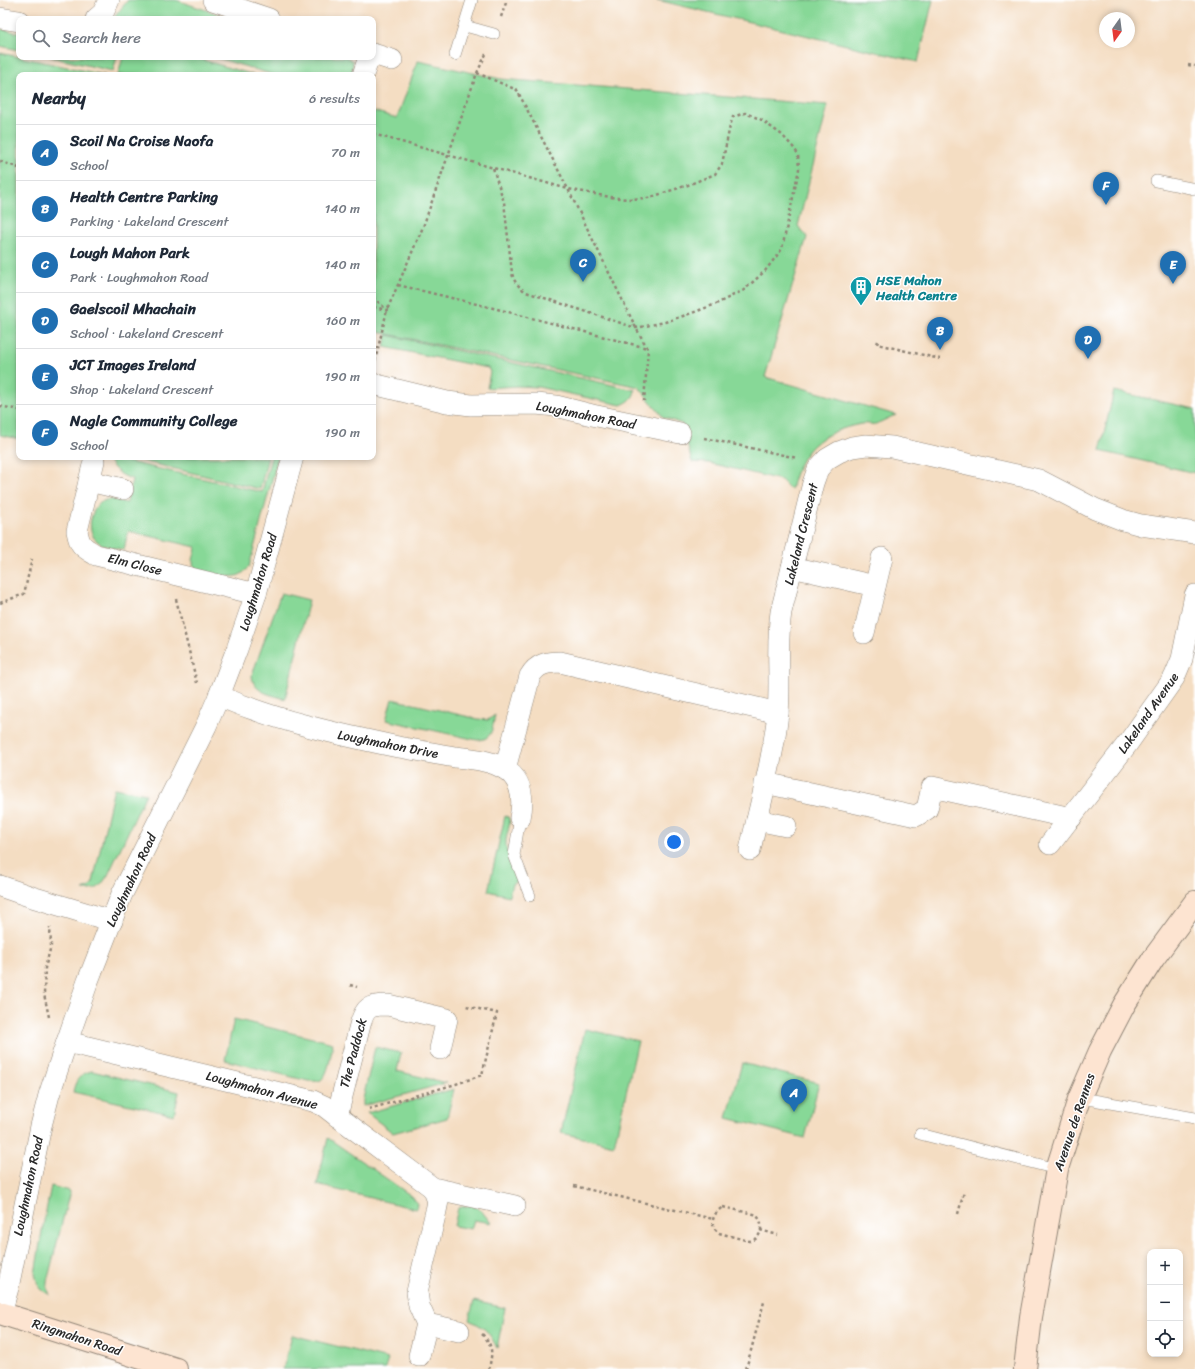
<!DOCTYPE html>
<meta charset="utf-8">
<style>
:root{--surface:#fff;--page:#f2f2f3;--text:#1f2937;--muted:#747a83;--line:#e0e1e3;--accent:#1f6fb2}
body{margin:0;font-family:Sriracha,sans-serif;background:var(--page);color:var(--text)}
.controls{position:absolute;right:12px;bottom:12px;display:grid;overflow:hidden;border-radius:8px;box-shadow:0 2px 6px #0003}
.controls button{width:36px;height:36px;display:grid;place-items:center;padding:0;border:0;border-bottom:1px solid var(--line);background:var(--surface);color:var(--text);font:20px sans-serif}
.compass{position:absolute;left:1099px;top:12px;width:36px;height:36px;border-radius:50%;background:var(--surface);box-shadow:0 2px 6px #0003;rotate:194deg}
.you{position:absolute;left:674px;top:842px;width:14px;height:14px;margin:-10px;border:3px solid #fff;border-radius:50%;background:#1a73e8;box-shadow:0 0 0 6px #1a73e833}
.badge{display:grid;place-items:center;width:26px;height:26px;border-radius:50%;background:var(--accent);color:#fff;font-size:13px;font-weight:700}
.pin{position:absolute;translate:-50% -33px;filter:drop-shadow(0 1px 2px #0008)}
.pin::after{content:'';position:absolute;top:21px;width:14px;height:12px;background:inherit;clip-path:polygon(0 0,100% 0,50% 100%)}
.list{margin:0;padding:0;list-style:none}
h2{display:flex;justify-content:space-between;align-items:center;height:52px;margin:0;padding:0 16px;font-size:17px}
h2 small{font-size:13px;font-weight:400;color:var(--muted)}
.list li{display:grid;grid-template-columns:26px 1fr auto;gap:12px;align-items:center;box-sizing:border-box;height:56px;padding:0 16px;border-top:1px solid var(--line)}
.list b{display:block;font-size:15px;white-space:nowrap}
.list p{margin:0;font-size:13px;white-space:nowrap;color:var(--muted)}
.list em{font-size:13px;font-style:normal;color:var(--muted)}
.icon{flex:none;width:22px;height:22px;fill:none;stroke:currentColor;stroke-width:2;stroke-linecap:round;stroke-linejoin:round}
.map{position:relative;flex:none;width:1195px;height:1369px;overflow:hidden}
.search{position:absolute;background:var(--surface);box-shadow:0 2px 6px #0003;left:16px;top:16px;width:360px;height:44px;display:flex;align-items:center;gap:10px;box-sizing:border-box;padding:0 14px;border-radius:8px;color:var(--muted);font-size:15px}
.panel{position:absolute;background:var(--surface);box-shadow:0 2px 6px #0003;left:16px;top:72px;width:360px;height:388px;border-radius:8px}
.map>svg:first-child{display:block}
.green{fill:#87d897;stroke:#598261}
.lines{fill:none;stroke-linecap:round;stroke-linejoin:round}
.lane-casing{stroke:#908476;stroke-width:12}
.street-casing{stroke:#908476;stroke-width:22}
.secondary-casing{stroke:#908476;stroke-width:24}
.path{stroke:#908476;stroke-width:2.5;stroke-dasharray:3 3;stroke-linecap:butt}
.lane{stroke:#fff;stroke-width:11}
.street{stroke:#fff;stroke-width:21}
.secondary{stroke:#fde4d1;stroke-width:22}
.labels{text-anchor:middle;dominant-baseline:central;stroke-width:3;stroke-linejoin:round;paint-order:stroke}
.culture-label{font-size:13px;font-weight:bold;fill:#0d838f;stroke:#fff;text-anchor:start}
.street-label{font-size:13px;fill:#2b2b2b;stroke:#fff}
</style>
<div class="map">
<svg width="1195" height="1369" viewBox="0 0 1195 1369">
<rect width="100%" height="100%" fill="#fff"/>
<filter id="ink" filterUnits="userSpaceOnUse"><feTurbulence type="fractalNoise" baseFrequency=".025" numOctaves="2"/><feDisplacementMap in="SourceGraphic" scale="8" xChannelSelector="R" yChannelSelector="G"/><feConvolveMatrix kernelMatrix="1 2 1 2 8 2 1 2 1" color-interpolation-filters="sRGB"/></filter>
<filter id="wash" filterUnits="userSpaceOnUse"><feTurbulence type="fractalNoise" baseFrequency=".012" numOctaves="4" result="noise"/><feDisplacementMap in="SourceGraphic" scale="16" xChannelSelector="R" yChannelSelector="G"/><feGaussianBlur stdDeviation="0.9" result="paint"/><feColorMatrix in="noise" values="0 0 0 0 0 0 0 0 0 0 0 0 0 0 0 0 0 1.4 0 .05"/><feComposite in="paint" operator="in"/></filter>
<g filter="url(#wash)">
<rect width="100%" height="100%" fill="#f4ddc2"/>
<!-- green -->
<g class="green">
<polygon points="128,0 176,0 233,19 113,19"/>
<polygon points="657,0 933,0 918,62"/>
<polygon points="0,29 19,33 19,50 0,46"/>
<polygon points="0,53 105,75 19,75 19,439 0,435"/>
<polygon points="50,57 117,57 113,71"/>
<polygon points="123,57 193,57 254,75 118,75"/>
<polygon points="214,57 347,57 353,61 352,75 274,75"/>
<path d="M418,61L501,79L828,105L798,226L807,237L765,377L896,415C890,417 883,421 876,424C872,425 866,423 861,424C820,432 800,450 791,490L781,480L709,463L692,462L682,424L663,417L639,387L373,331V111L397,118Z"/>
<path d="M387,335L635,390C634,398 629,402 621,405L538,387L517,386L487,388L490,372L488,368L384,347Z"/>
<polygon points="1114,391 1195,409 1195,473 1100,451"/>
<path d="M107,457L262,492L271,457H278L249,567C245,571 242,575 236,576C229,578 197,572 194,566C191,561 196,552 196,547L128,531L124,550C115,548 102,547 95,539C86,529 91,504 106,500C112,498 121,502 127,503L132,479C119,475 113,469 107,457Z"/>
<polygon points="125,457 268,457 260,489"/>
<path d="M281,593L309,600L285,699C270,694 253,693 252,675Z"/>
<path d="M392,699L478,719L488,720L495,715C492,728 493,740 477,740L386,720Z"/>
<path d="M114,788L146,794L108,875C100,887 98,891 83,890L90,887L93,882Z"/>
<path d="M505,816L510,818C510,826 507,833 506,840C505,854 513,868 519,881L512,884L509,896L488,891Z"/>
<path d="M234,1019L333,1043C331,1052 329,1075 321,1080C317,1082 312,1081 308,1081L225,1060Z"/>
<polygon points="585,1029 638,1041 614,1145 561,1133"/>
<polygon points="375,1047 401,1053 397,1071 446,1083 363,1106 363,1099"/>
<polygon points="742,1063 819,1083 805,1138 727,1118"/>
<path d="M92,1071L179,1092L174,1115L73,1092C75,1080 81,1073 92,1071Z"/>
<polygon points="454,1089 447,1118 393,1133 367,1113"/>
<polygon points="328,1138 413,1197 417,1204 416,1209 317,1185"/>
<polygon points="51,1186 70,1191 47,1282 47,1287 50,1295 42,1290 38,1285 35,1274 42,1231"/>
<polygon points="471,1205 480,1209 491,1223 474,1220 471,1229 454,1226 458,1208"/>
<path d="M474,1301L505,1308L497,1348C489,1332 485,1327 469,1320Z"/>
<polygon points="292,1335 388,1359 385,1369 283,1369"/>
</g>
</g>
<g filter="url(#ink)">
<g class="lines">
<!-- lane casing -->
<g class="lane-casing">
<g id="lane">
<polyline points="465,26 494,34"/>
<polyline points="455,55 472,0"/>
<polyline points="1156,181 1195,189"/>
<polyline points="520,818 514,855 530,896"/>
<polyline points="1079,1099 1093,1100 1195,1118"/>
<polyline points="920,1134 1057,1169"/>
</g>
</g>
<!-- street casing -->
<g class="street-casing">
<g id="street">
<polyline points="213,0 269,19"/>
<polyline points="0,18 19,21"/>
<polyline points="96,19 103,13 109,0"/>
<polyline points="373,54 392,60"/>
<polyline points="363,75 369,57"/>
<polyline points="373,384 447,402 471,405 536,404 556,406 592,415 680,433"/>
<path d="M94,461L77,531C80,547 83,547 96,555L256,594"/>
<polyline points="89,481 123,489"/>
<polyline points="792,567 875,586"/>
<polyline points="864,633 882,558"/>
<path d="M219,696C277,721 337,734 398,747C417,750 436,754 455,757C472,759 490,760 505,769C522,780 524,799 520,818"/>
<path d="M505,769L530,676C537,664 547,662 560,662L778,713"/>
<polyline points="765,783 916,816 927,809 932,787 1071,818"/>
<polyline points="757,820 786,826"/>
<polyline points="1050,844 1128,743 1174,678 1182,659 1195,595"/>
<path d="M750,850C760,805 773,759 778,713C781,679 776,645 781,612L813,483L818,469L827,459L839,452L852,447L866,445L892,447L1039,480L1095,509L1123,520L1141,525L1195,533"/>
<polyline points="0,886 32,897 112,921"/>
<polyline points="67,1042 313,1101 324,1106 337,1116 433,1188"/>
<path d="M337,1116L360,1025C365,1007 369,1005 388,1005L447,1019L440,1049"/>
<polyline points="1,1313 8,1288 41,1126 49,1095 62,1056 88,981 122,894 206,726 219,696 237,649 256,594 293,457"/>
<polyline points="427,1324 459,1331"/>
<polyline points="419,1356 427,1324 419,1306 417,1292 436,1211 438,1201 433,1188 515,1206"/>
</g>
</g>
<!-- secondary casing -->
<g class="secondary-casing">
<g id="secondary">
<polyline points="0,1313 176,1369"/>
<polyline points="1025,1369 1031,1317 1057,1169 1079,1099 1100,1051 1124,1005 1153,959 1195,902"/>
</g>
</g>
<!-- path -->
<g class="path">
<polyline points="501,17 507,0"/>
<polyline points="1188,65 1195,66"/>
<polyline points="477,73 517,90 568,189 636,328 648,349 644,401"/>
<path d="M373,134L568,189L610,197L627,199L648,198L688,185L715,174L722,164L730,126L733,117L745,113L760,119L782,135L793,147L798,154L799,169L782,249L765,271L744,290L716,304L692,313L665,322L636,328L526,292C518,286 514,282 512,273L504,202L493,168"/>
<polyline points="0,161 19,168"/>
<polyline points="398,285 493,308 647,348"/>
<polyline points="373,297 387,310 373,307"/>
<polyline points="878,341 877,344 940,359"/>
<polyline points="375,361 387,310 423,227 477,73 487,52"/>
<polyline points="0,406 19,410"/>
<polyline points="704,438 797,458"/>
<polyline points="176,599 197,683"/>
<polyline points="0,603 24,594 32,559"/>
<polyline points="350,985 357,987"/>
<polyline points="49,1017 44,994 45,968 51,946 50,927"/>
<polyline points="369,1109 456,1084 482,1075 497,1013 466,1006"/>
<polyline points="574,1186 713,1219"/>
<path d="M723,1207L754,1214C766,1220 762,1241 749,1241L719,1233C708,1225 713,1213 723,1207Z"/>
<polyline points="958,1214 964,1192"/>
<polyline points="760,1230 778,1235"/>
<path d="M482,1334C494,1346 492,1354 489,1369"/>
<polyline points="746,1369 764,1302"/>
</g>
<!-- lane -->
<use href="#lane" class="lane"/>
<!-- street -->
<use href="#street" class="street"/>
<!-- secondary -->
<use href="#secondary" class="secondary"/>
</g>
</g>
<!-- icons -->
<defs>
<g id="building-pin" transform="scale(1.15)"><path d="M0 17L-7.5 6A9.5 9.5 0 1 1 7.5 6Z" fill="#0f9aa8" stroke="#fff"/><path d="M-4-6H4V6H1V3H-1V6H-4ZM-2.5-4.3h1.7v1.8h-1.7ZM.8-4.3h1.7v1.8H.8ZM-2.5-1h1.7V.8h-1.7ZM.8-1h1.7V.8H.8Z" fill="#fff"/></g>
</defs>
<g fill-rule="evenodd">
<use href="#building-pin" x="861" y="287"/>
</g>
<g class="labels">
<!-- culture labels -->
<g class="culture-label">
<text x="876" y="280">HSE Mahon<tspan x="876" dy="15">Health Centre</tspan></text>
</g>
<!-- street labels -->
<g class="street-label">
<text transform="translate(586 415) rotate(11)">Loughmahon Road</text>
<text transform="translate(801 534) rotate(-76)">Lakeland Crescent</text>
<text transform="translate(135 564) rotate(14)">Elm Close</text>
<text transform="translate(258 582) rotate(-73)">Loughmahon Road</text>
<text transform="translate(1148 713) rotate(-55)">Lakeland Avenue</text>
<text transform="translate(388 744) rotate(11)">Loughmahon Drive</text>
<text transform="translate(131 880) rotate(-65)">Loughmahon Road</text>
<text transform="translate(353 1053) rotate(-75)">The Paddock</text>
<text transform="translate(262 1090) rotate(15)">Loughmahon Avenue</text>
<text transform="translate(1074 1122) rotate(-71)">Avenue de Rennes</text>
<text transform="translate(28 1186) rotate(-78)">Loughmahon Road</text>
<text transform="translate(77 1337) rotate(18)">Ringmahon Road</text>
</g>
</g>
</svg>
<div class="controls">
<button>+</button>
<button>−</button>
<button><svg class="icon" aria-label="locate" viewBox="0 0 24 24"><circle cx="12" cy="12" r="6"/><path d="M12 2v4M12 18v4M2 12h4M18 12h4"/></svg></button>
</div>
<svg class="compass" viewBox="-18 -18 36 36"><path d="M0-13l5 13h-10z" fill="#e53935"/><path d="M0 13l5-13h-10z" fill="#747a83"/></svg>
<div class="you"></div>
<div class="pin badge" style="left:794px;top:1112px">A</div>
<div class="pin badge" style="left:940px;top:350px">B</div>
<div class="pin badge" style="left:583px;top:282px">C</div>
<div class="pin badge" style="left:1088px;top:359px">D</div>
<div class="pin badge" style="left:1173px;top:284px">E</div>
<div class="pin badge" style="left:1106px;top:205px">F</div>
<div class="search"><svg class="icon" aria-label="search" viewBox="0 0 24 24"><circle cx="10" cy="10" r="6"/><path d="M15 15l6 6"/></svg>Search here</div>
<section class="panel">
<h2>Nearby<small>6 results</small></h2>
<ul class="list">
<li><span class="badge">A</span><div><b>Scoil Na Croise Naofa</b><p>School</p></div><em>70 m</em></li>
<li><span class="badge">B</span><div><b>Health Centre Parking</b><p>Parking · Lakeland Crescent</p></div><em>140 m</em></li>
<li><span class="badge">C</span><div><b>Lough Mahon Park</b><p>Park · Loughmahon Road</p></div><em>140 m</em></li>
<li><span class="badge">D</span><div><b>Gaelscoil Mhachain</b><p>School · Lakeland Crescent</p></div><em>160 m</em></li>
<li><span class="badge">E</span><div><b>JCT Images Ireland</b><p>Shop · Lakeland Crescent</p></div><em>190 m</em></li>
<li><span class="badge">F</span><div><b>Nagle Community College</b><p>School</p></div><em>190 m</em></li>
</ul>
</section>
</div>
